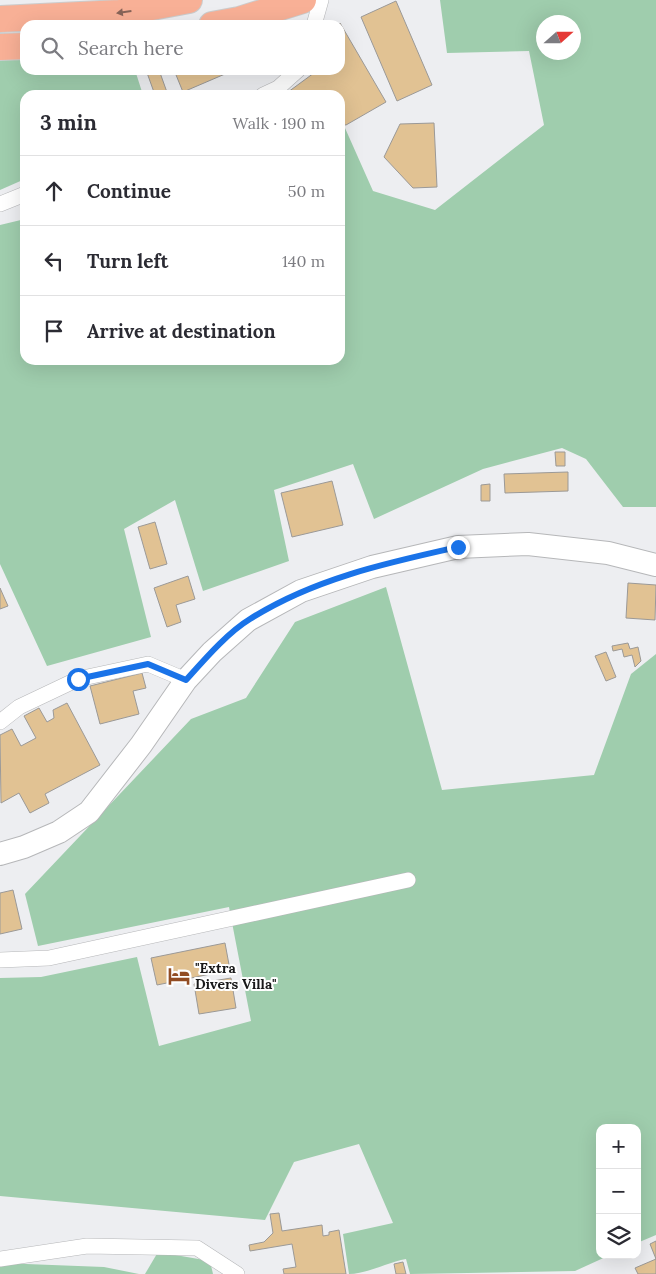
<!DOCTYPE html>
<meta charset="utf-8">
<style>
:root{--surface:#fff;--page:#f7f7f7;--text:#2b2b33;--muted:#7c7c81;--line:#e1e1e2}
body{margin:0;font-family:Lora,serif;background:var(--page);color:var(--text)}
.controls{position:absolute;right:15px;bottom:15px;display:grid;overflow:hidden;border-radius:10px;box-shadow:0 5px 20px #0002}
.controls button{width:45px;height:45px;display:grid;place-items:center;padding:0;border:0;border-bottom:1px solid var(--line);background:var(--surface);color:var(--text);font:25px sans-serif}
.compass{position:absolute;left:536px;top:15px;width:45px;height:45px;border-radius:50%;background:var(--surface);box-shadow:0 5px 20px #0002;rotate:69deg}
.stop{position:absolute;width:15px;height:15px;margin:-11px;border:4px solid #1a73e8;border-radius:50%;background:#fff}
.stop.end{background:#1a73e8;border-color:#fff;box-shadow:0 1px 5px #0008}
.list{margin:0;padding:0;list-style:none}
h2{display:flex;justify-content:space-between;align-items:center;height:65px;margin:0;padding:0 20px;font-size:21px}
h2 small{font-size:16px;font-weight:400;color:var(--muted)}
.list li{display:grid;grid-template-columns:32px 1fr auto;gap:15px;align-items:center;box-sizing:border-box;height:70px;padding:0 20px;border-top:1px solid var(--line)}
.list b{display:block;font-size:19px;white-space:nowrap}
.list em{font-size:16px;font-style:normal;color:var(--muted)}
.icon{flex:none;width:28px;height:28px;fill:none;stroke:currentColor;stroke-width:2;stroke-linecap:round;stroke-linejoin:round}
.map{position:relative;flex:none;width:656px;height:1274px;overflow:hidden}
.search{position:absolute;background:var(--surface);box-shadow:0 5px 20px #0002;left:20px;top:20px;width:325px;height:55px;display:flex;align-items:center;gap:12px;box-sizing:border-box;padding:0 18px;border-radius:15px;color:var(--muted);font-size:19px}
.panel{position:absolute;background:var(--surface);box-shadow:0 5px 20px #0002;left:20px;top:90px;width:325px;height:275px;border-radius:15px}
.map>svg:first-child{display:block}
.green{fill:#9fcdad;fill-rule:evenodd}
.building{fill:#e1c293;stroke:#9b9997}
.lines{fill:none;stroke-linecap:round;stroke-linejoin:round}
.minor-casing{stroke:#b6b7b9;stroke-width:16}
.secondary-casing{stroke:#b6b7b9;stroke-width:24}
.trunk-casing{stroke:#ccc;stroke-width:28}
.minor{stroke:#fff;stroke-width:15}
.secondary{stroke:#fff;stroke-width:22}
.trunk{stroke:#f8b096;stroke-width:26}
.oneway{fill:#886458}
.route{stroke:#1a73e8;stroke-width:6}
.labels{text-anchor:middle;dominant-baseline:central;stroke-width:4;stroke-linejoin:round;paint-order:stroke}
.poi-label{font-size:14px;font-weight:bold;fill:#181819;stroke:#fff;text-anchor:start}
</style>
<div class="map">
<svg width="656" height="1274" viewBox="0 0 656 1274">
<rect width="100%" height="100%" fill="#edeef1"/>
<!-- green -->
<g class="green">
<path d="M440,0H656V507H623L586,459L562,448L483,469L374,519L353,464L274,490L289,561L203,591L175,500L124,529L151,637L47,666L0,564V225L25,219V360H340V128H345L373,191L435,210L544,125L529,51L447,53ZM574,22V52H544V22Z"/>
<polygon points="25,57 25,70 135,70 143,95 25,95 25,179 0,190 0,58"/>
<path d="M386,587L442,790L594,775L631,674L656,654V1235L637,1243V1128H600V1255H610L575,1271L410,1274L406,1259C388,1262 367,1274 349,1274L343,1234L393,1223L359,1144L294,1162L265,1220L0,1196V978L41,977L137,957L159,1046L251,1021L229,907L38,946L25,894L191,719L246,698L295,622Z"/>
<polygon points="158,1252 210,1261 213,1274 145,1274"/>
<polygon points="0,1263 104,1267 139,1274 0,1274"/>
</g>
<!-- building -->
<g class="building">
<polygon points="396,1 432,85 397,101 361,17"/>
<polygon points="340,23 386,102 346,125 340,124 340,95 284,95 318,70 340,70 339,25"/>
<polygon points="146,70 159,70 168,95 155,95"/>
<polygon points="174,70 223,70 225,74 183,92"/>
<polygon points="434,123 437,187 413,188 384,157 400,124"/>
<polygon points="555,452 565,452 565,466 556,466"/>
<polygon points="568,472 568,491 505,493 504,474"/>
<polygon points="332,481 343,525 292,537 281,493"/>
<polygon points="490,484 490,501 481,501 481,485"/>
<polygon points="155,522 167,564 150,569 138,527"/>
<polygon points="188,576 195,599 176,605 181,622 167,627 154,588"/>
<polygon points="628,583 656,585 655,620 626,618"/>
<polygon points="0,588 8,606 0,609"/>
<polygon points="628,643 630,649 638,647 641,661 635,667 632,655 624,657 622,649 613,651 612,646"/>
<polygon points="606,652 616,677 606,681 595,656"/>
<polygon points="142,673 146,688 133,691 139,714 100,724 90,686"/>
<polygon points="67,703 100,765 45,794 49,803 30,813 19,793 1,803 0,735 12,729 21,746 36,738 24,716 39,708 47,722 54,718 53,710"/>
<polygon points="13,890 22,929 0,934 0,893"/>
<polygon points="225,943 230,970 157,985 151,958"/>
<polygon points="231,978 236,1008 199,1014 194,984"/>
<polygon points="279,1213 282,1231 322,1225 323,1236 329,1235 329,1232 339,1230 346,1274 284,1274 283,1269 296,1267 292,1244 250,1251 249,1245 264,1242 273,1233 270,1214"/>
<polygon points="656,1241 656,1274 638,1274 635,1268 656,1259 650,1244"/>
<polygon points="403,1262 406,1274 396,1274 394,1264"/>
</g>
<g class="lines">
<!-- minor casing -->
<g class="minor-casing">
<g id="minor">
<polyline points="314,25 321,0"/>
<polyline points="263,95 278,88 298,70"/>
<polyline points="0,204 25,194"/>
<polyline points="0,722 19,707 78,679 148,664 186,680"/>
<polyline points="0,960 49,958 408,880"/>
<polyline points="0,1259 87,1246 197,1248 237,1274"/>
</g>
</g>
<!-- secondary casing -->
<g class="secondary-casing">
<polyline id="secondary" points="0,854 24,847 59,832 89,812 141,745 186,680 212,652 248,620 301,591 372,567 458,547 528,544 608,553 656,565"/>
</g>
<!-- trunk casing -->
<g class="trunk-casing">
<g id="trunk">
<polyline points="0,19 120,13 189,0"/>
<polyline points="212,25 239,20 303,0"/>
<polyline points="0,47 25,46"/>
</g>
</g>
<!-- minor -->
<use href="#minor" class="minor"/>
<!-- secondary -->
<use href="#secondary" class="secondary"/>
<!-- trunk -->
<use href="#trunk" class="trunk"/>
</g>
<!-- one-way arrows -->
<defs><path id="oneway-solid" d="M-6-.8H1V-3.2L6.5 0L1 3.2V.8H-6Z" transform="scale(1.25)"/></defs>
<use class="oneway" href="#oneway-solid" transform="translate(124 12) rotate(172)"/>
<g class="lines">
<!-- route -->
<path class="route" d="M78,679L148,664L186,680C204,660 227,633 250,619C313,579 386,563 458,547"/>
</g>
<!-- icons -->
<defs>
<g id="hotel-bare" transform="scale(1.725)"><path d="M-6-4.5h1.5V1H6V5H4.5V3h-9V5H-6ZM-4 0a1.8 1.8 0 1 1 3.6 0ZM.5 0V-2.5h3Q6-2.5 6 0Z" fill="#924c23" stroke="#fff" stroke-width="2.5" paint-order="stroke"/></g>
</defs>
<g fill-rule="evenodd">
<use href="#hotel-bare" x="179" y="976"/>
</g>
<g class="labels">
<!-- poi labels -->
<g class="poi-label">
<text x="195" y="968">"Extra<tspan x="195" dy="16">Divers Villa"</tspan></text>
</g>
</g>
</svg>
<div class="controls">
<button>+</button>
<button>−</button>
<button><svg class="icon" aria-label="layers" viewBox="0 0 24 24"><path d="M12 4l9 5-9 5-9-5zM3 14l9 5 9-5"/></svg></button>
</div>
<svg class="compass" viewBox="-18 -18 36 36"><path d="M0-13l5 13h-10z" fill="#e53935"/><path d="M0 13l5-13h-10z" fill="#7c7c81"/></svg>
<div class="stop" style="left:78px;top:679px"></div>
<div class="stop end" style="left:458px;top:547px"></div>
<div class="search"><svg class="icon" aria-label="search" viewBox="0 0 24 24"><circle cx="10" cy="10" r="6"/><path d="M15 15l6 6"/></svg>Search here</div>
<section class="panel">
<h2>3 min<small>Walk · 190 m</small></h2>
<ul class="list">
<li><svg class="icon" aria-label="ahead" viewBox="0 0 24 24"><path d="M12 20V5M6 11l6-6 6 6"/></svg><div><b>Continue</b></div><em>50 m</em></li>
<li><svg class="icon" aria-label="left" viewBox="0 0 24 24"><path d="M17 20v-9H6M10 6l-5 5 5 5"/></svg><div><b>Turn left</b></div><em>140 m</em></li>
<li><svg class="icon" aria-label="arrive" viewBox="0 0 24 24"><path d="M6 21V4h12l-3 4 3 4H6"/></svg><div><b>Arrive at destination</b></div></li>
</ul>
</section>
</div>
